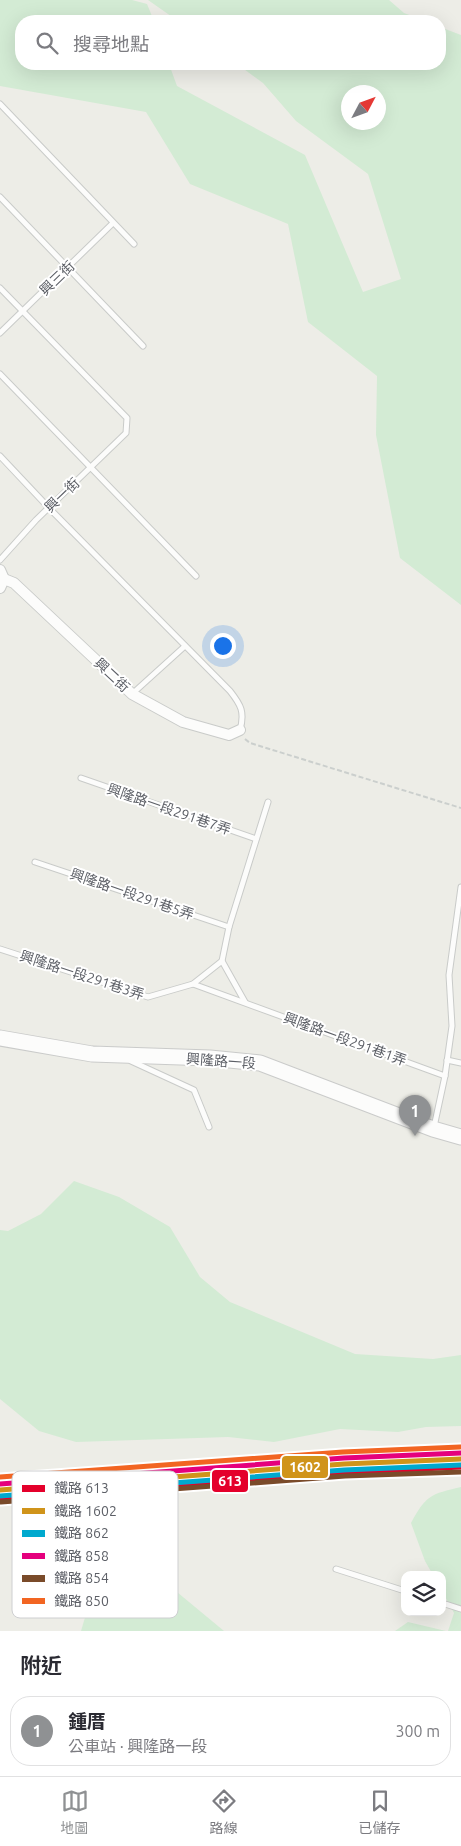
<!DOCTYPE html>
<html lang="zh-TW">
<meta charset="utf-8">
<style>
:root{--surface:#fff;--page:#f2f2f3;--text:#2b2b33;--muted:#7c7c81;--line:#e1e1e2;--accent:#8f9193}
body{margin:0;font-family:Ubuntu,"Noto Sans TC",sans-serif;background:var(--page);color:var(--text)}
.controls{position:absolute;right:15px;bottom:15px;display:grid;overflow:hidden;border-radius:10px;box-shadow:0 5px 20px #0002}
.controls button{width:45px;height:45px;display:grid;place-items:center;padding:0;border:0;border-bottom:1px solid var(--line);background:var(--surface);color:var(--text);font:25px sans-serif}
.compass{position:absolute;left:341px;top:85px;width:45px;height:45px;border-radius:50%;background:var(--surface);box-shadow:0 5px 20px #0002;rotate:49deg}
.you{position:absolute;left:222px;top:645px;width:18px;height:18px;margin:-12px;border:4px solid #fff;border-radius:50%;background:#1a73e8;box-shadow:0 0 0 8px #1a73e833}
.badge{display:grid;place-items:center;width:32px;height:32px;border-radius:50%;background:var(--accent);color:#fff;font-size:16px;font-weight:700}
.pin{position:absolute;translate:-50% -41px;filter:drop-shadow(0 1px 2px #0008)}
.pin::after{content:'';position:absolute;top:26px;width:18px;height:15px;background:inherit;clip-path:polygon(0 0,100% 0,50% 100%)}
.list{margin:0;padding:0;list-style:none}
h2{display:flex;justify-content:space-between;align-items:center;height:65px;margin:0;padding:0 20px;font-size:21px}
h2 small{font-size:16px;font-weight:400;color:var(--muted)}
.list li{display:grid;grid-template-columns:32px 1fr auto;gap:15px;align-items:center;box-sizing:border-box;height:70px;margin:0 10px 10px;padding:0 10px;border:1px solid var(--line);border-radius:20px}
.list b{display:block;font-size:19px;white-space:nowrap}
.list p{margin:0;font-size:16px;white-space:nowrap;color:var(--muted)}
.list em{font-size:16px;font-style:normal;color:var(--muted)}
.icon{flex:none;width:28px;height:28px;fill:none;stroke:currentColor;stroke-width:2;stroke-linecap:round;stroke-linejoin:round}
.map{position:relative;flex:none;width:461px;height:1631px;overflow:hidden}
.search{position:absolute;background:var(--surface);box-shadow:0 5px 20px #0002;left:15px;right:15px;top:15px;height:55px;display:flex;align-items:center;gap:12px;box-sizing:border-box;padding:0 18px;border-radius:20px;color:var(--muted);font-size:19px}
.sheet{height:145px;background:var(--surface)}
nav{display:flex;justify-content:space-around;align-items:center;box-sizing:border-box;height:70px;border-top:1px solid var(--line);background:var(--surface);font-size:14px;color:var(--muted)}
nav a{display:grid;justify-items:center;gap:2px}
nav .on{color:var(--accent)}
.map>svg:first-child{display:block}
.green{fill:#d3ebd4;fill-rule:evenodd}
.lines{fill:none;stroke-linecap:round;stroke-linejoin:round}
.lane-casing{stroke:#c9cbc9;stroke-width:7}
.street-casing{stroke:#c9cbc9;stroke-width:12}
.secondary-casing{stroke:#cacbca;stroke-width:17}
.path{stroke:#cbcfcd;stroke-width:2;stroke-dasharray:5 2.5;stroke-linecap:butt}
.lane{stroke:#fcfcfb;stroke-width:5}
.street{stroke:#fcfcfb;stroke-width:10}
.secondary{stroke:#fcfcfb;stroke-width:15}
.rail-1-casing{stroke:#fff;stroke-width:9}
.rail-2-casing{stroke:#fff;stroke-width:9}
.rail-3-casing{stroke:#fff;stroke-width:9}
.rail-4-casing{stroke:#fff;stroke-width:9}
.rail-5-casing{stroke:#fff;stroke-width:9}
.rail-6-casing{stroke:#fff;stroke-width:9}
.rail-1{stroke:#e4002b;stroke-width:5}
.rail-2{stroke:#d0941a;stroke-width:5}
.rail-3{stroke:#00a9ce;stroke-width:5}
.rail-4{stroke:#e5007d;stroke-width:5}
.rail-5{stroke:#7a4b2a;stroke-width:5}
.rail-6{stroke:#f26522;stroke-width:5}
.labels{text-anchor:middle;dominant-baseline:central;stroke-width:4;stroke-linejoin:round;paint-order:stroke}
.street-label{font-size:14px;fill:#5c5f66;stroke:#fff}
.key{fill:#fff;stroke:#cecfd1;stroke-width:1}
.key-label{font-size:14px;fill:#5c5f66}
.line-badge{stroke:#fff;stroke-width:2}
.badge-label{font-size:14px;text-anchor:middle;font-weight:bold;fill:#fff}
</style>
<div class="map">
<svg width="461" height="1631" viewBox="0 0 461 1631">
<rect width="100%" height="100%" fill="#edede7"/>
<!-- green -->
<g class="green">
<path d="M0,0H132L147,4L154,21H21V64H169L177,86L305,155L363,292L401,279L368,174L296,121L263,83L237,64H440V27L461,35V605L400,558L376,435L377,376L308,322L288,224L190,184L146,112L0,86ZM348,92H378V122H348Z"/>
<polygon points="148,0 389,0 404,13 425,21 178,21"/>
<polygon points="74,1181 119,1197 170,1227 200,1277 230,1302 355,1354 433,1359 461,1355 461,1426 426,1427 398,1432 340,1429 274,1442 228,1437 76,1442 39,1431 0,1399 0,1230 8,1231 41,1214"/>
<path d="M461,1487V1631H448L454,1613L442,1591V1575H433L425,1561L411,1523C426,1495 431,1494 461,1487Z"/>
<polygon points="112,1555 154,1573 224,1631 81,1631 99,1570"/>
<polygon points="408,1622 446,1631 395,1631"/>
</g>
<g class="lines">
<!-- lane casing -->
<g class="lane-casing">
<g id="lane">
<polyline points="0,104 134,244"/>
<polyline points="0,197 143,346"/>
<polyline points="0,288 127,418 126,433 36,520 0,560"/>
<polyline points="0,333 113,223"/>
<polyline points="0,374 196,576"/>
<path d="M0,456L49,508L230,691C241,705 245,712 240,730"/>
<polyline points="132,694 185,646"/>
<polyline points="81,778 256,839"/>
<polyline points="35,862 229,927"/>
<polyline points="0,949 148,997 193,984"/>
<polyline points="222,961 193,984 445,1076"/>
<polyline points="245,1002 222,961 229,927 268,802"/>
<polyline points="447,1060 461,1063"/>
<polyline points="131,1061 194,1090 209,1127"/>
<polyline points="434,1127 445,1076 452,1026 449,975 461,887"/>
<polyline points="336,1569 405,1591"/>
<polyline points="442,1603 461,1609"/>
</g>
</g>
<!-- street casing -->
<g class="street-casing">
<g id="street">
<polyline points="0,570 4,579 0,588"/>
<polyline points="4,579 14,583 132,694 183,722 229,735 240,730"/>
</g>
</g>
<!-- secondary casing -->
<g class="secondary-casing">
<polyline id="secondary" points="0,1038 92,1054 210,1058 260,1063 433,1129 461,1137"/>
</g>
<!-- path -->
<polyline class="path" points="245,739 250,743 461,808"/>
<!-- lane -->
<use href="#lane" class="lane"/>
<!-- street -->
<use href="#street" class="street"/>
<!-- secondary -->
<use href="#secondary" class="secondary"/>
<!-- rail-1 casing -->
<g class="rail-1-casing">
<polyline id="rail-1" points="0,1498 344,1473 461,1467"/>
</g>
<!-- rail-2 casing -->
<g class="rail-2-casing">
<polyline id="rail-2" points="0,1490 344,1464 461,1459"/>
</g>
<!-- rail-3 casing -->
<g class="rail-3-casing">
<polyline id="rail-3" points="0,1496 344,1470 461,1465"/>
</g>
<!-- rail-4 casing -->
<g class="rail-4-casing">
<polyline id="rail-4" points="0,1484 344,1458 461,1453"/>
</g>
<!-- rail-5 casing -->
<g class="rail-5-casing">
<polyline id="rail-5" points="1,1502 345,1476 461,1472"/>
</g>
<!-- rail-6 casing -->
<g class="rail-6-casing">
<polyline id="rail-6" points="0,1477 343,1452 460,1447"/>
</g>
<!-- rail-1 -->
<use href="#rail-1" class="rail-1"/>
<!-- rail-2 -->
<use href="#rail-2" class="rail-2"/>
<!-- rail-3 -->
<use href="#rail-3" class="rail-3"/>
<!-- rail-4 -->
<use href="#rail-4" class="rail-4"/>
<!-- rail-5 -->
<use href="#rail-5" class="rail-5"/>
<!-- rail-6 -->
<use href="#rail-6" class="rail-6"/>
</g>
<g class="labels">
<!-- street labels -->
<g class="street-label">
<text transform="translate(57 278) rotate(-44)">興三街</text>
<text transform="translate(62 495) rotate(-44)">興一街</text>
<text transform="translate(112 675) rotate(43)">興二街</text>
<text transform="translate(169 809) rotate(19)">興隆路一段291巷7弄</text>
<text transform="translate(132 894) rotate(19)">興隆路一段291巷5弄</text>
<text transform="translate(82 975) rotate(18)">興隆路一段291巷3弄</text>
<text transform="translate(345 1039) rotate(20)">興隆路一段291巷1弄</text>
<text transform="translate(221 1061) rotate(4)">興隆路一段</text>
</g>
</g>
<!-- legend -->
<rect x="12" y="1471" width="166" height="147" rx="8" class="key"/>
<rect x="22" y="1485" width="23" height="7" fill="#e4002b"/>
<rect x="22" y="1508" width="23" height="6" fill="#d0941a"/>
<rect x="22" y="1530" width="23" height="7" fill="#00a9ce"/>
<rect x="22" y="1553" width="23" height="6" fill="#e5007d"/>
<rect x="22" y="1575" width="23" height="7" fill="#7a4b2a"/>
<rect x="22" y="1598" width="23" height="6" fill="#f26522"/>
<g class="key-label">
<text x="54" y="1493">鐵路 613</text>
<text x="54" y="1516">鐵路 1602</text>
<text x="54" y="1538">鐵路 862</text>
<text x="54" y="1561">鐵路 858</text>
<text x="54" y="1583">鐵路 854</text>
<text x="54" y="1606">鐵路 850</text>
</g>
<g class="line-badge">
<rect x="281" y="1455" width="48" height="24" rx="5" fill="#d0941a"/>
<rect x="211" y="1469" width="38" height="24" rx="5" fill="#e4002b"/>
</g>
<g class="badge-label">
<text x="305" y="1472">1602</text>
<text x="230" y="1486">613</text>
</g>
</svg>
<div class="controls">
<button><svg class="icon" aria-label="layers" viewBox="0 0 24 24"><path d="M12 4l9 5-9 5-9-5zM3 14l9 5 9-5"/></svg></button>
</div>
<svg class="compass" viewBox="-18 -18 36 36"><path d="M0-13l5 13h-10z" fill="#e53935"/><path d="M0 13l5-13h-10z" fill="#7c7c81"/></svg>
<div class="you"></div>
<div class="pin badge" style="left:415px;top:1136px">1</div>
<div class="search"><svg class="icon" aria-label="search" viewBox="0 0 24 24"><circle cx="10" cy="10" r="6"/><path d="M15 15l6 6"/></svg>搜尋地點</div>
</div>
<section class="sheet">
<h2>附近<small></small></h2>
<ul class="list">
<li><span class="badge">1</span><div><b>鍾厝</b><p>公車站 · 興隆路一段</p></div><em>300 m</em></li>
</ul>
</section>
<nav>
<a class="on"><svg class="icon" aria-label="map" viewBox="0 0 24 24"><path d="M3 6l6-2 6 2 6-2v14l-6 2-6-2-6 2zM9 4v14M15 6v14"/></svg>地圖</a>
<a><svg class="icon" aria-label="directions" viewBox="0 0 24 24"><path d="M12 3l9 9-9 9-9-9zM9 14v-3h6M13 9l2 2-2 2"/></svg>路線</a>
<a><svg class="icon" aria-label="saved" viewBox="0 0 24 24"><path d="M7 4h10v16l-5-4-5 4z"/></svg>已儲存</a>
</nav>
